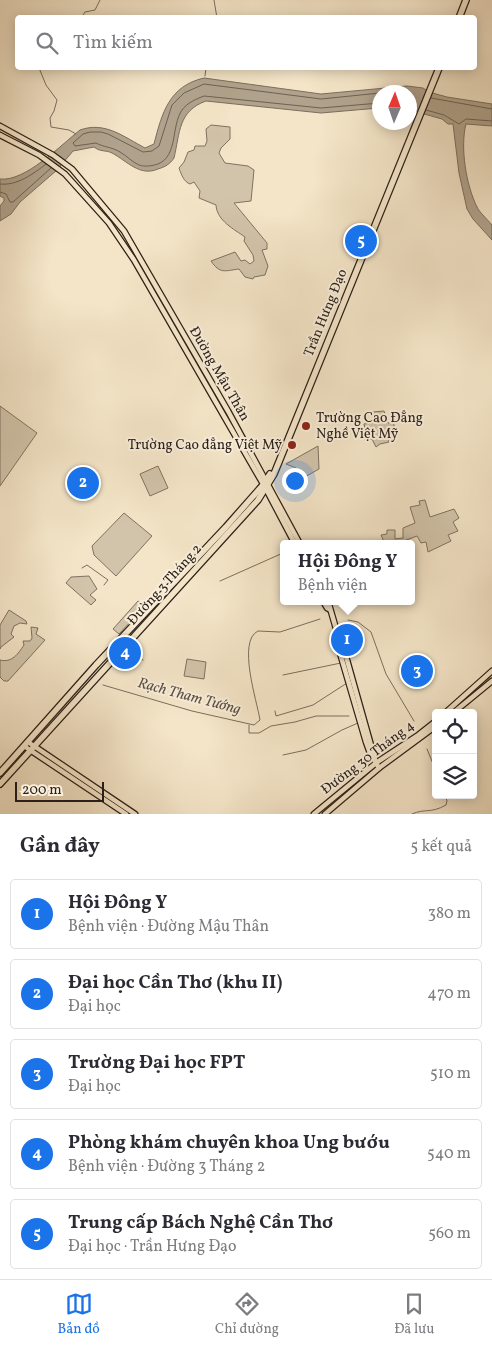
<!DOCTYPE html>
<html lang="vi">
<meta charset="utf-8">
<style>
:root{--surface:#fff;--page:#f2f2f3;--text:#2b2b33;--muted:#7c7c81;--line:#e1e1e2;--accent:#1a73e8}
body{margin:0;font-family:Vollkorn,serif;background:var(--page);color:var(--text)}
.controls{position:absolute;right:15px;bottom:15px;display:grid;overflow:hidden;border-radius:5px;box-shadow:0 2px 12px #0003}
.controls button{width:45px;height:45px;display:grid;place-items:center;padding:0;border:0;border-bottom:1px solid var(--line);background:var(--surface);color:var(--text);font:25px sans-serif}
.compass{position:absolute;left:372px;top:85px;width:45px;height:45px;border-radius:50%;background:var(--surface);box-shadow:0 2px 12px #0003;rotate:2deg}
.scale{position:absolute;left:15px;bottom:12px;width:89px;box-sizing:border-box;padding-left:5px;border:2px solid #2c2018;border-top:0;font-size:14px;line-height:18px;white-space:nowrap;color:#2c2018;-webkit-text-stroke:4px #f8eedb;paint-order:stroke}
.you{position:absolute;left:294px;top:480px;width:18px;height:18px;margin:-12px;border:4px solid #fff;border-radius:50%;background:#1a73e8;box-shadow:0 0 0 8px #1a73e833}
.badge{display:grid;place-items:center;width:32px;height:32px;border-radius:50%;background:var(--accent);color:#fff;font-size:16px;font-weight:700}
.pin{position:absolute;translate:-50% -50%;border:2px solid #fff;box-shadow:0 1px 5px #0006}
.popup{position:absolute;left:280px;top:540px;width:135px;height:65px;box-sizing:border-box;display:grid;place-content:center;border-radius:5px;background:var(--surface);filter:drop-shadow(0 1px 4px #0005);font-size:16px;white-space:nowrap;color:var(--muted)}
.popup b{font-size:19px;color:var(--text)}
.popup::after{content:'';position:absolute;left:50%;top:100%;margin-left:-10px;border:10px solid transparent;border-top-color:var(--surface)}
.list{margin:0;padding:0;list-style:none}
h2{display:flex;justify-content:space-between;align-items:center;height:65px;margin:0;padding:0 20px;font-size:21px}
h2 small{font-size:16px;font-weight:400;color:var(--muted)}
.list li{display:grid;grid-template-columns:32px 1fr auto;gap:15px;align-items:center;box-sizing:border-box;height:70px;margin:0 10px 10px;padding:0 10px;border:1px solid var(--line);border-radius:5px}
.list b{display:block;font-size:19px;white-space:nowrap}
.list p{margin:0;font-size:16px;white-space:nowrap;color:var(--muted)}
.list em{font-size:16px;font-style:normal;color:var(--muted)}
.icon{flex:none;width:28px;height:28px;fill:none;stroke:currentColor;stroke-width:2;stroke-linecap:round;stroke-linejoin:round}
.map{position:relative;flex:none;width:492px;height:814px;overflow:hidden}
.search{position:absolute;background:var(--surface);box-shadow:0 2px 12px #0003;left:15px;right:15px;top:15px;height:55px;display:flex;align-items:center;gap:12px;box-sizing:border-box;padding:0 18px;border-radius:5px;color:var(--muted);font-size:19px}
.sheet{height:465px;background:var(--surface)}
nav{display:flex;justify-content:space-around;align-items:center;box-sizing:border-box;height:70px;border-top:1px solid var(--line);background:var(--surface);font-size:14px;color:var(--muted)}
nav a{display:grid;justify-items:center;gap:2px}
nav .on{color:var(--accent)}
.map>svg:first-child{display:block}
.green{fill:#d2c4aa;stroke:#7f7261}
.water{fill:#b0a28c;stroke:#7b6e5e}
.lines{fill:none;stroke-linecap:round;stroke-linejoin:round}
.shore{stroke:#6e6152;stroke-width:1}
.stream{stroke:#7b6e5e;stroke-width:1}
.major-casing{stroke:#2c2018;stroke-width:7}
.highway-casing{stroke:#2c2018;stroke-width:8}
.major{stroke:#f4e5c8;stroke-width:4.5}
.highway{stroke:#f4e5c8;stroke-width:5.5}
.poi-dot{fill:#8f2418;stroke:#f8eedb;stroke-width:2}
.labels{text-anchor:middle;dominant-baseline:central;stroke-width:4;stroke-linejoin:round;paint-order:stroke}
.street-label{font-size:14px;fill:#2c2018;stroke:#f8eedb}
.poi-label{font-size:14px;fill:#2c2018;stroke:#f8eedb;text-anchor:start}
.water-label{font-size:15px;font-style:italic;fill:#5a4e41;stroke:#f8eedb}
</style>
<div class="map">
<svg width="492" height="814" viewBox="0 0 492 814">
<rect width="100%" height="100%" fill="#f4e5c8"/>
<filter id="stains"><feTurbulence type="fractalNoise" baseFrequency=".004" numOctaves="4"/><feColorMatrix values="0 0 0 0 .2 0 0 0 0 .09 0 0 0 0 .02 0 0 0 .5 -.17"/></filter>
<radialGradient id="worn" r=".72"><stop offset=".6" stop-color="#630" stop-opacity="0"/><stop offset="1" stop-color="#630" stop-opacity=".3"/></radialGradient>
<!-- green -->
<g class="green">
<path d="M211,125L230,127V139L221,148L219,153L225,163L248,166L254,170L251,201L234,203L267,243V249L262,250L268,266L265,275L254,277L253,279L245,277L239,269C224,271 220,274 211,261L235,252L241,261L245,260L250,264L254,261L253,255L244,241L245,237C234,229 217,221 216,205L199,198L200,191L194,182L190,184C184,182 181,174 179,168L184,162L188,152L194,150L195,146H205L207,141L206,129Z"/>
<polygon points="0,406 37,433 0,486"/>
<polygon points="384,411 388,423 394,423 394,433 388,435 389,442 380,444 376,447 372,439 364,439 362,432 365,429 364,424 374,422 373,412"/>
<polygon points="318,446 319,469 296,482 296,468 286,464"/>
<polygon points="158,466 168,488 150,496 140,474"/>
<polygon points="425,500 430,517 454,509 459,518 453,522 458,531 448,535 451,541 428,552 426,542 421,543 417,536 396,544 385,544 381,535 387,534 387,530 395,530 395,539 403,538 403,528 415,523 410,507 420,505 419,501"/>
<polygon points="124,513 152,536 116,576 94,555 92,546"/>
<polygon points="89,576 97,589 90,595 96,600 91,605 66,583 71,577"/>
<polygon points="138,601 145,606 119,634 113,629"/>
<polygon points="9,610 26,621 27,624 20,623 14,626 11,634 14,637 1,647 0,649 0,625"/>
<path d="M31,627L38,628L36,634L45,640L8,681H4L0,677V660C12,663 18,654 24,645L23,641H30L32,638Z"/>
<polygon points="187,659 206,662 204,679 184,676"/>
</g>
<!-- water -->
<path class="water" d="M204,78L321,94L407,86L423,88L429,92L447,97L492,104V126L466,124C460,147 466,185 477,207C480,213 487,219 492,225V240L473,219L467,209L459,173L453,124H448L442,119L410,110V92H380L379,108L321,113L206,101C178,111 180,133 174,158C170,164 165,167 158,169C140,177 127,161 112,153C106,150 100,152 94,147L73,151L57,170L20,202L11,214L0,221V206L4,201V198L0,196V179C25,182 61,145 80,130C105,121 124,137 145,148L154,144C162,113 169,86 204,78Z"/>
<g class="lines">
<!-- shore -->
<g class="shore">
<path d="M380,93L321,99L204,84L184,93L172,105L159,146L152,151L143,152L108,134L101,132H90L83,134L73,143L75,146L96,143C103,147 112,147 120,152C127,156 132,162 139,165C145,167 152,166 158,164C178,156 171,126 182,110C187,103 196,99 204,96L321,108L380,103"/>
<polyline points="431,98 492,109"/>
<polyline points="426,110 444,115 459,124 466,119 492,121"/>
<path d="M0,184C17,186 33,174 46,164"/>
<polyline points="0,192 6,194 10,202 13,202 51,168"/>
</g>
<!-- stream -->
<g class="stream">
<polyline points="214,0 217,18"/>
<polyline points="81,18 85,12 95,10 100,0"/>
<polyline points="39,68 46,85 57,100 54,111 50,118 51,127 69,130 76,134"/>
<polyline points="205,76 206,68"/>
<polyline points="82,568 87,565 108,580 104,585"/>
<polyline points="220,581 283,553"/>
<polyline points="348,620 358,622 371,632 386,674 414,721"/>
<polyline points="123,652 143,660"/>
<polyline points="283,675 341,663"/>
<path d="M103,685L192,711L254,725L260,720C257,701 237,641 258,631L280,632L320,619"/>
<polyline points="275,711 276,716 313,705 347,683"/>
<polyline points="249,725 249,733 259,733 271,726 295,722 316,716 349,716"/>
<polyline points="427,749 436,771"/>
<polyline points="283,755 306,750 342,730 358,723"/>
<path d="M412,814C425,808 430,814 446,805L447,801L445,795"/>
</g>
<!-- major casing -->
<g class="major-casing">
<g id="major">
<polyline points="0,126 53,155 72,169 124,231 228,411 300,544"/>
<polyline points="0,135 39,155 65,174 109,223 134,260 266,489 295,544"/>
<polyline points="323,601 327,608 329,609"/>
<polyline points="328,601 337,632 340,635 376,763 379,768"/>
<polyline points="337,632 335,636 366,742 371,756 375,761"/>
<polyline points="445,713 492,671"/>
<polyline points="453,713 492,681"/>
<polyline points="28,742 135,814"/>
<polyline points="24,746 126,814"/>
<polyline points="314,814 376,763 417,736 436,721"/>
<polyline points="325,814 379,768 436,726"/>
</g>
</g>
<!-- highway casing -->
<g class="highway-casing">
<g id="highway">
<polyline points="459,18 466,0"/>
<polyline points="0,773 96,665 226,527 263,485 270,474"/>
<polyline points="0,784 258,500 274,474 439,68"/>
</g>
</g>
<!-- major -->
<use href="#major" class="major"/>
<!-- highway -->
<use href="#highway" class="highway"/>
</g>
<!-- markers -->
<g class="poi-dot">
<circle cx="306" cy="426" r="5"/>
<circle cx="292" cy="445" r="5"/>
</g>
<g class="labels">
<!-- street labels -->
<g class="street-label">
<text transform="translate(326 313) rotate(-68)">Trần Hưng Đạo</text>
<text transform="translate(219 374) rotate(60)">Đường Mậu Thân</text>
<text transform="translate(165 585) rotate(-48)">Đường 3 Tháng 2</text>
<text transform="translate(368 758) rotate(-37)">Đường 30 Tháng 4</text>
</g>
<!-- poi labels -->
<g class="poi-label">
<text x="316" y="418">Trường Cao Đẳng<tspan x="316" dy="16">Nghề Việt Mỹ</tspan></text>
<text x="282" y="445" text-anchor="end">Trường Cao đẳng Việt Mỹ</text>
</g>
<!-- water labels -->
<g class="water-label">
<text transform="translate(189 697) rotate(15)">Rạch Tham Tướng</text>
</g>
</g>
<rect width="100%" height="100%" filter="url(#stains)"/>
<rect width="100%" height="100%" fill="url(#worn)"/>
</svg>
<div class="controls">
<button><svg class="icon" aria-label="locate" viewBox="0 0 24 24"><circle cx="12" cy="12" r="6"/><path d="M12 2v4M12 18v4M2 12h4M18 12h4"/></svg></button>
<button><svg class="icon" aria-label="layers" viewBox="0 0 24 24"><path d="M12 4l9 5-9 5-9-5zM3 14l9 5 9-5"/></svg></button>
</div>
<svg class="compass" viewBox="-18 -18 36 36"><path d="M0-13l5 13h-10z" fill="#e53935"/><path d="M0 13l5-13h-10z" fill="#7c7c81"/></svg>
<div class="scale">200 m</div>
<div class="you"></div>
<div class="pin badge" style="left:347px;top:640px">1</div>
<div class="popup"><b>Hội Đông Y</b>Bệnh viện</div>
<div class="pin badge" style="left:83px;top:483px">2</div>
<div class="pin badge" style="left:417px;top:671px">3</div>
<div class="pin badge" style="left:125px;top:653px">4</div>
<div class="pin badge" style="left:361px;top:241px">5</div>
<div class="search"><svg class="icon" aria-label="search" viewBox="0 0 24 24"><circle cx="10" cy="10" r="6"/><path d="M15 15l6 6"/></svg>Tìm kiếm</div>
</div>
<section class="sheet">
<h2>Gần đây<small>5 kết quả</small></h2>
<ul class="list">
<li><span class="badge">1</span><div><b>Hội Đông Y</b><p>Bệnh viện · Đường Mậu Thân</p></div><em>380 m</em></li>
<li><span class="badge">2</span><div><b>Đại học Cần Thơ (khu II)</b><p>Đại học</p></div><em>470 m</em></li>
<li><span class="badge">3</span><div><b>Trường Đại học FPT</b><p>Đại học</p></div><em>510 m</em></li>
<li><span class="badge">4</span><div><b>Phòng khám chuyên khoa Ung bướu</b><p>Bệnh viện · Đường 3 Tháng 2</p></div><em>540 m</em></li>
<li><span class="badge">5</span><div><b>Trung cấp Bách Nghệ Cần Thơ</b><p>Đại học · Trần Hưng Đạo</p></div><em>560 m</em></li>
</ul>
</section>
<nav>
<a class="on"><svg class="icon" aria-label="map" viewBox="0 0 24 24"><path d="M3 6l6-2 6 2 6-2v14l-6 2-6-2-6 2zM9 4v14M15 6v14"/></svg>Bản đồ</a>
<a><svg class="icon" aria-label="directions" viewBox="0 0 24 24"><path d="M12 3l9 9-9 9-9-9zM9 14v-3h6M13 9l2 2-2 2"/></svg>Chỉ đường</a>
<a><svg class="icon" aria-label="saved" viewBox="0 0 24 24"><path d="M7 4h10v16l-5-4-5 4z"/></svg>Đã lưu</a>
</nav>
